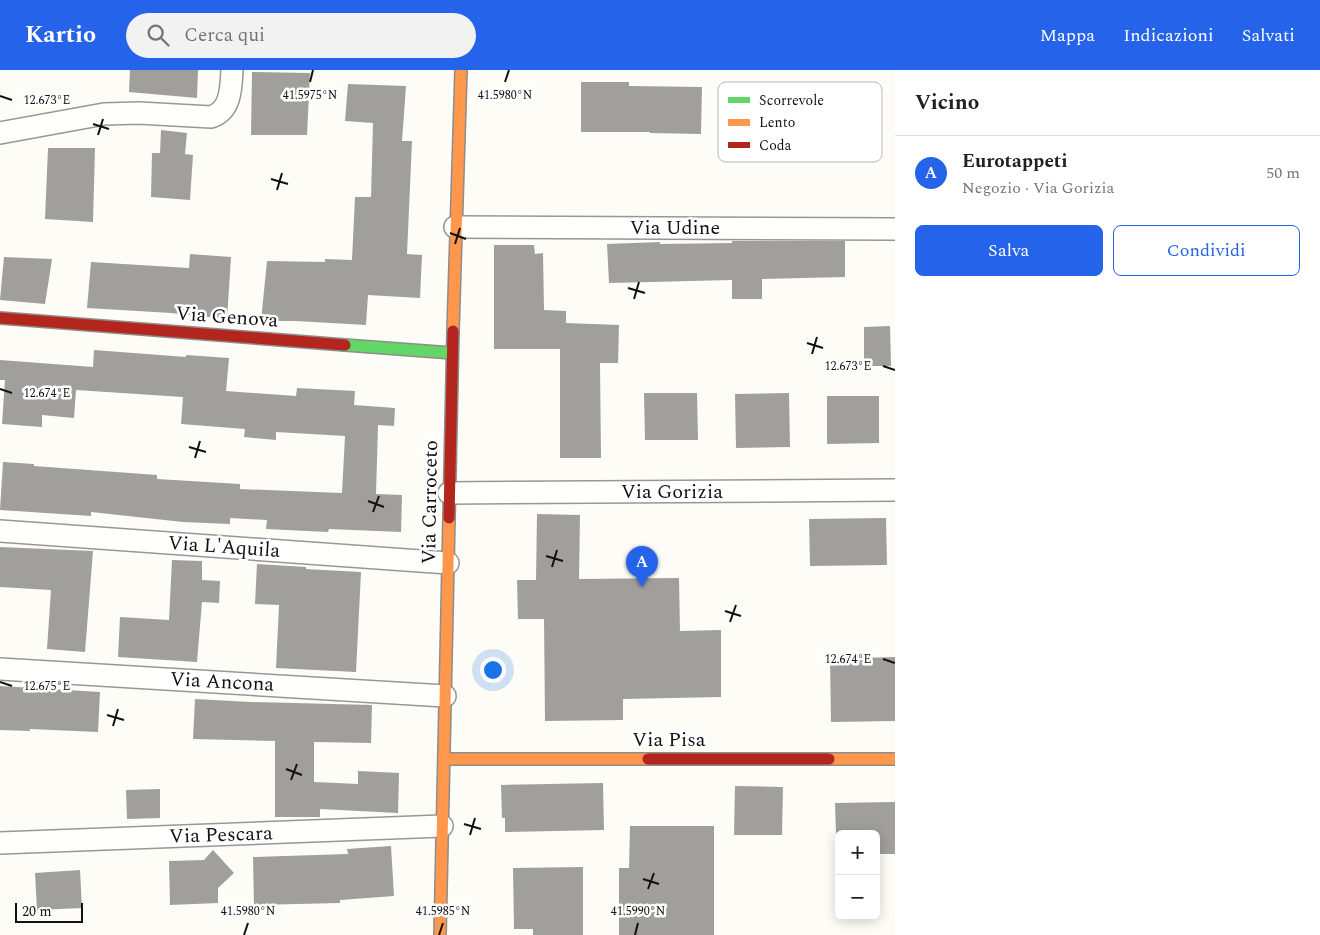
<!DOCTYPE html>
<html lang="it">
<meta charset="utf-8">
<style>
:root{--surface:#fff;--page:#f2f2f2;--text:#202124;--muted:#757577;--line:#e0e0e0;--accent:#2563eb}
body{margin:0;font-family:Spectral,serif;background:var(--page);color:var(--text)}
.controls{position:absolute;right:15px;bottom:15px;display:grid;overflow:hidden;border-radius:8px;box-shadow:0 2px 12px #0003}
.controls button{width:45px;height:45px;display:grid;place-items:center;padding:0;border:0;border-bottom:1px solid var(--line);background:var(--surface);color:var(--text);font:25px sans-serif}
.scale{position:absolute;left:15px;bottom:12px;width:68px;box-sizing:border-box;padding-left:5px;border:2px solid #111;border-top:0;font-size:14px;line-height:18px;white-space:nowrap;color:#111;-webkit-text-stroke:4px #fff;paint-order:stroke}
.you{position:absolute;left:492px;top:599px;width:18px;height:18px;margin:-12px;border:4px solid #fff;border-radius:50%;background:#1a73e8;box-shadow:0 0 0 8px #1a73e833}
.badge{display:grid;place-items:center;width:32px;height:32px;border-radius:50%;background:var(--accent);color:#fff;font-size:16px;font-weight:700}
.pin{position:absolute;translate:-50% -41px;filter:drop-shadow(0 1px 2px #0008)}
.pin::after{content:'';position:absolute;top:26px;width:18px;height:15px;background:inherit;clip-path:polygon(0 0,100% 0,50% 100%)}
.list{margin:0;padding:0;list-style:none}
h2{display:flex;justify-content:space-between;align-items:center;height:65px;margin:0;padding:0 20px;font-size:21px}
h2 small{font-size:16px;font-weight:400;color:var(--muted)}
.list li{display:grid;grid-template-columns:32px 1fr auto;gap:15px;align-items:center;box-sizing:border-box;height:75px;padding:0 20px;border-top:1px solid var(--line)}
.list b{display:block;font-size:19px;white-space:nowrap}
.list p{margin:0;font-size:16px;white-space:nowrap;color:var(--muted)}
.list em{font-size:16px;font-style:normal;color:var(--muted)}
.actions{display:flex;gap:10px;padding:15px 20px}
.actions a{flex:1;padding:11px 0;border:1px solid var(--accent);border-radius:8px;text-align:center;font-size:18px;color:var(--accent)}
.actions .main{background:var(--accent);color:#fff}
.icon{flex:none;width:28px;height:28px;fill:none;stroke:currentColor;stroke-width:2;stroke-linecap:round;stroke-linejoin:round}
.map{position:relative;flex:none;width:895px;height:865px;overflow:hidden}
header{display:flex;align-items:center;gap:30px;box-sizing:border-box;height:70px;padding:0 25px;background:var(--accent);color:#fff}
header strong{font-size:24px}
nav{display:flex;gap:28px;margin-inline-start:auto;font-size:18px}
.search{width:350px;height:45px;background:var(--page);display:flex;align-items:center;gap:12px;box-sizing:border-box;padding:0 18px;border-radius:28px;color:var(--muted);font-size:19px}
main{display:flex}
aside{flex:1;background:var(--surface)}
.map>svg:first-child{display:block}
.building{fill:#a19f9c}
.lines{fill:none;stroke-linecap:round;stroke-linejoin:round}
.street-casing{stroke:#979795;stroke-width:24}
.fast-casing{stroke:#8e8d8b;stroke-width:14}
.slow-casing{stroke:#8e8d8b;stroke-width:14}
.jam-casing{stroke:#8e8d8b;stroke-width:14}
.street{stroke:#fffffe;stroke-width:21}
.fast{stroke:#63d668;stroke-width:11}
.slow{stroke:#ff974d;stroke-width:11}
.jam{stroke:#b3261e;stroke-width:11}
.ticks{fill:none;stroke:#111;stroke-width:2}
.labels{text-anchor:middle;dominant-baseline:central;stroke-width:5;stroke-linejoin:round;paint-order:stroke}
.street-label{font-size:20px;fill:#111;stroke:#fff}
.key{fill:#fff;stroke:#b8b8b8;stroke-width:1}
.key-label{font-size:14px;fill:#111}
.ticks-label{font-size:12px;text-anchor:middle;fill:#111;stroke:#fff;stroke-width:5;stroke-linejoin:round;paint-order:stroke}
</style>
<header>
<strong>Kartio</strong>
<div class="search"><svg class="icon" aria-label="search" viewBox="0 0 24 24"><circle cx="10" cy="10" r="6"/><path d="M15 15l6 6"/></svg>Cerca qui</div>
<nav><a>Mappa</a><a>Indicazioni</a><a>Salvati</a></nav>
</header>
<main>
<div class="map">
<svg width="895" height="865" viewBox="0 0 895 865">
<rect width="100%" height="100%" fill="#fdfcf7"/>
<!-- building -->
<g class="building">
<polygon points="130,0 198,0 197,28 129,22"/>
<polygon points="252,2 310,3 307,65 251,65"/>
<polygon points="581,12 629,12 629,16 702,17 701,64 650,63 650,62 581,62"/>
<polygon points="348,14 406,16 402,71 412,71 407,184 422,185 420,228 368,225 366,255 296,251 261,251 267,191 325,192 325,189 352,190 355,127 371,127 373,53 345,51"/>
<polygon points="161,60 187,63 185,84 193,85 190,130 151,127 152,83 160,83"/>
<polygon points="48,78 95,78 93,152 45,149"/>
<polygon points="732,171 845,171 845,207 762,209 762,229 732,229 732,210 609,213 607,174 660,172 660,174 732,173"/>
<polygon points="494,175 534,175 535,184 543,183 544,240 566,241 566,253 619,255 618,293 600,293 601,388 560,388 560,279 494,279"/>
<polygon points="190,184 231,187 227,249 171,243 87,238 91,192 189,198"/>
<polygon points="4,187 52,189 45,234 0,230"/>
<polygon points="890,256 891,296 864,296 864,257"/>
<polygon points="94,280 186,287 186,285 229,288 226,321 296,326 297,318 355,321 354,335 395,338 394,356 378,355 376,424 402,425 401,462 329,459 328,462 266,459 267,450 230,448 230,454 183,452 91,442 91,446 0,440 3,392 34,394 34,396 157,405 157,409 240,414 240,419 342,423 345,366 276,362 276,370 244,367 245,359 181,354 183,327 76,320 74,348 42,345 42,357 2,354 5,310 0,310 0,290 93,297"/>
<polygon points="644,323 697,323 698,370 645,370"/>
<polygon points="789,323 790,377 736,378 735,324"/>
<polygon points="827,326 879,326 879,373 827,374"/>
<polygon points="537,444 580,445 579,509 679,508 680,561 721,560 721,627 623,629 623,650 545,651 544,549 518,549 517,510 536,510"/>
<polygon points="886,448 887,495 810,496 809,449"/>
<polygon points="0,477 93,481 85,582 47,579 51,520 0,517"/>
<polygon points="172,490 202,491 202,510 220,511 219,533 202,532 197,592 118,587 120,547 169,550"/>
<polygon points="257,494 306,497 306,499 361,502 356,602 276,598 279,535 255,534"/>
<polygon points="895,587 895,651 831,652 830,589"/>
<polygon points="0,616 100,622 98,662 30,659 30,661 0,660"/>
<polygon points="195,629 250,632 372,635 371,673 314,672 314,712 358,714 358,701 399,703 398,743 320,739 320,747 275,747 275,671 193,669"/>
<polygon points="603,713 604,760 505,762 505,748 502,748 501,715"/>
<polygon points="735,716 783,717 782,765 734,765"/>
<polygon points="160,719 160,748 127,749 126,720"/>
<polygon points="895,732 895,784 876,784 876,764 836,764 835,733"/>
<polygon points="630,756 714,756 714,865 619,865 619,798 629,798"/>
<polygon points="391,776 394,826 340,830 340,833 254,835 253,787 348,784 347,779"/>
<polygon points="213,780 234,803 218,818 218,833 170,835 169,791 204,790"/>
<polygon points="583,797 583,865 533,865 533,859 514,859 513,798"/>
<polygon points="80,800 82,838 37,840 35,803"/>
</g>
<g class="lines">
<!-- street casing -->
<g class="street-casing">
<g id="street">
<path d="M0,63L104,44L139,43L211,47C231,41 231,18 232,0"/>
<polyline points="455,157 895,159"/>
<polyline points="449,423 895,420"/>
<polyline points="0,461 448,493"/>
<polyline points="0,599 445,626"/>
<polyline points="0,773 442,756"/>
</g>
</g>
<!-- fast casing -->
<g class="fast-casing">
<polyline id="fast" points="345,275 452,283"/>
</g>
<!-- slow casing -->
<g class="slow-casing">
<g id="slow">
<polyline points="453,261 461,0"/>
<polyline points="444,689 648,689"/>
<polyline points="829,689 895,689"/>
<polyline points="440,865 449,448"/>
</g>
</g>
<!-- jam casing -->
<g class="jam-casing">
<g id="jam">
<polyline points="0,248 345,275"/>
<polyline points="449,448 453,261"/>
<polyline points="648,689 829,689"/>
</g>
</g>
<!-- street -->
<use href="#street" class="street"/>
<!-- fast -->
<use href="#fast" class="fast"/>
<!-- slow -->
<use href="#slow" class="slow"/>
<!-- jam -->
<use href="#jam" class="jam"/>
</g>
<!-- ticks -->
<path class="ticks" d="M310,12L313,0M505,12L509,0M0,26L12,30M93,54L109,59M98,65L103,49M271,109L288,114M277,120L282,103M450,163L466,169M455,174L460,158M628,218L645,223M634,229L639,212M807,273L823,278M812,284L817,267M883,296L895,300M0,319L12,323M189,377L206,382M195,388L200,371M368,431L384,437M373,442L379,426M546,486L563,491M552,497L557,480M725,541L741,546M730,552L736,535M883,589L895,593M0,612L12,616M107,645L124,650M113,656L118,639M286,699L302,705M291,710L297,694M464,754L481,759M470,765L475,748M643,809L659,814M648,819L654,803M244,865L248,853M439,865L443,853M635,865L638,853"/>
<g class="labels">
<!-- street labels -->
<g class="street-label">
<text x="675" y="158">Via Udine</text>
<text transform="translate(227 247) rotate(4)">Via Genova</text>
<text x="672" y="422">Via Gorizia</text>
<text transform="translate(430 432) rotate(-89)">Via Carroceto</text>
<text transform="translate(224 477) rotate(4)">Via L'Aquila</text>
<text transform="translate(222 612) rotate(3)">Via Ancona</text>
<text x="669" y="670">Via Pisa</text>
<text transform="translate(221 765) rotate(-2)">Via Pescara</text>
</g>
</g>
<!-- legend -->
<rect x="718" y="12" width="164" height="80" rx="8" class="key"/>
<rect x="728" y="27" width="22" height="6" fill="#63d668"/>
<rect x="728" y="49" width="22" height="7" fill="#ff974d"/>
<rect x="728" y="72" width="22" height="6" fill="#b3261e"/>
<g class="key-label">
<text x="759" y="35">Scorrevole</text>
<text x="759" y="57">Lento</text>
<text x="759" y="80">Coda</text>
</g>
<g class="ticks-label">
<text x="310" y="29">41.5975°N</text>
<text x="505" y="29">41.5980°N</text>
<text x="47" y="34">12.673°E</text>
<text x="848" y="300">12.673°E</text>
<text x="47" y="327">12.674°E</text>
<text x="848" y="593">12.674°E</text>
<text x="47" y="620">12.675°E</text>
<text x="248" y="845">41.5980°N</text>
<text x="443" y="845">41.5985°N</text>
<text x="638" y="845">41.5990°N</text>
</g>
</svg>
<div class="controls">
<button>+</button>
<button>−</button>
</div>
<div class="scale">20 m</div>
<div class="you"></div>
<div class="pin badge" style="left:642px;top:517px">A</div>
</div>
<aside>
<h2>Vicino<small></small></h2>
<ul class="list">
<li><span class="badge">A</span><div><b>Eurotappeti</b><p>Negozio · Via Gorizia</p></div><em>50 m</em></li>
</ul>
<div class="actions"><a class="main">Salva</a><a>Condividi</a></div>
</aside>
</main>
